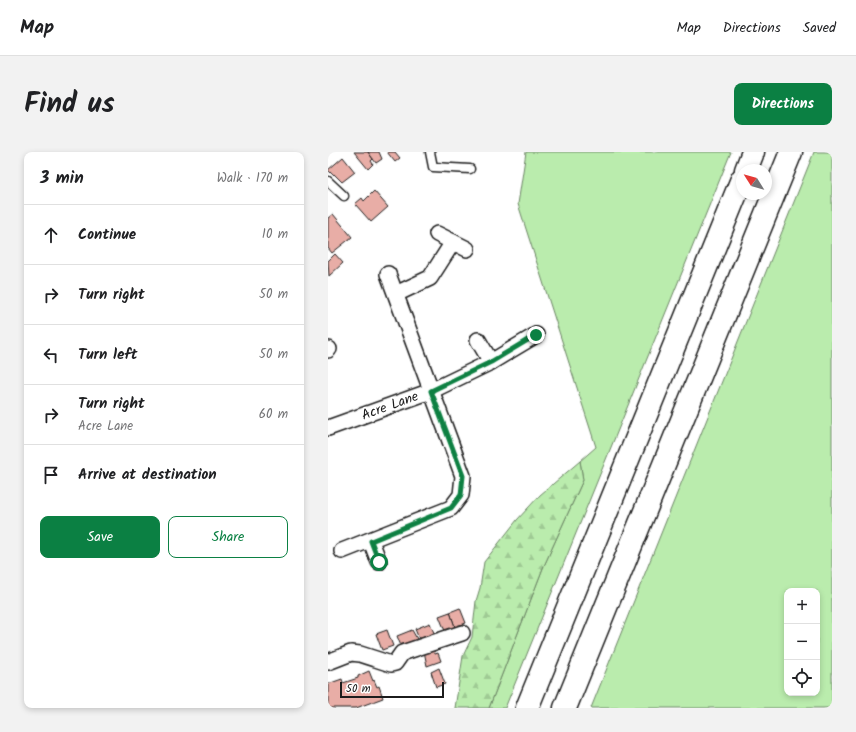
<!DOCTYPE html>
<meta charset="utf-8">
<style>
:root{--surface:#fff;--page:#f2f2f2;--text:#202124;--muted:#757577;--line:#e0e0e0;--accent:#0b8043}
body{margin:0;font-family:Kalam,sans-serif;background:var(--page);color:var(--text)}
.controls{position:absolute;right:12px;bottom:12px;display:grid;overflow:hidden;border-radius:8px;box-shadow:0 2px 6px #0003}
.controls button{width:36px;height:36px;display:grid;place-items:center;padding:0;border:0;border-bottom:1px solid var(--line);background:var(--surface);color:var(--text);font:20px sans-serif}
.compass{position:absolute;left:408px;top:12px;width:36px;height:36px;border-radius:50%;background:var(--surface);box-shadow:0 2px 6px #0003;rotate:307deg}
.scale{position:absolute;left:12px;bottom:10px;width:104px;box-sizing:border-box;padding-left:4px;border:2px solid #1c1c1c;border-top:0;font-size:11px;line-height:14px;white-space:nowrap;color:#1c1c1c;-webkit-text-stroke:3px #fff;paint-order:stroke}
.stop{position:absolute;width:12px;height:12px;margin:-9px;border:3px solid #0b8043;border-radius:50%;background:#fff}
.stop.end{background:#0b8043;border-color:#fff;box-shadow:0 1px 4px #0008}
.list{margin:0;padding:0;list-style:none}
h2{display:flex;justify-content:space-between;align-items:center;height:52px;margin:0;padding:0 16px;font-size:17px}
h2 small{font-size:13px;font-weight:400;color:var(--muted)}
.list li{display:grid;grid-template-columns:26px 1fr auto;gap:12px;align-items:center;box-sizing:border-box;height:60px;padding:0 16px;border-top:1px solid var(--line)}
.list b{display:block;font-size:15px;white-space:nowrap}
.list p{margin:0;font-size:13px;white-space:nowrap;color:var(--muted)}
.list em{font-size:13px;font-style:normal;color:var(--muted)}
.actions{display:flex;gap:8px;padding:12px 16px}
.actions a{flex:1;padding:9px 0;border:1px solid var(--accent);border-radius:8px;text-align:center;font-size:14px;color:var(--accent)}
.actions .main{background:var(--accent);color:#fff}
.icon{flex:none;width:22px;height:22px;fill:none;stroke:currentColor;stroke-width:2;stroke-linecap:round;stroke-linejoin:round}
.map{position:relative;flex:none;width:504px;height:556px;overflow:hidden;border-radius:8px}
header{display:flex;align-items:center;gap:24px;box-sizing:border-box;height:56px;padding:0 20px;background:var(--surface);border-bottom:1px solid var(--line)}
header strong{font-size:19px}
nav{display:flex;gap:22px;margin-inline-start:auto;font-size:14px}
.intro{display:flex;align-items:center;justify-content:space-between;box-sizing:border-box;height:96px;padding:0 24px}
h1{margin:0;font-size:28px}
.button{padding:10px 18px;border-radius:8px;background:var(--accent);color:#fff;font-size:14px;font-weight:700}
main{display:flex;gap:24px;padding:0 24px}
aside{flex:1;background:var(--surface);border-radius:8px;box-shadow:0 2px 6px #0003}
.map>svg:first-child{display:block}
.grass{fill:#baecad;stroke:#6b8464;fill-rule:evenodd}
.forest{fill:url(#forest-firs);stroke:#6b8464}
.building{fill:#e8ada6;stroke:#1c1c1c}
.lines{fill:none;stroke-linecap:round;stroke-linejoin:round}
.lane-casing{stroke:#1c1c1c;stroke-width:11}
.street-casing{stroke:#1c1c1c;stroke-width:18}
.highway-casing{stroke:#1c1c1c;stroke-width:25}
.lane{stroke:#fff;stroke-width:8}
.street{stroke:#fff;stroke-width:15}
.highway{stroke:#fff;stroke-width:22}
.route{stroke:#0b8043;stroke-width:5}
.labels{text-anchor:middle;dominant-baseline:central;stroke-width:3.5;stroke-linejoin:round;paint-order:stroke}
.street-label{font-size:14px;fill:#1c1c1c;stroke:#fff}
</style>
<header>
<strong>Map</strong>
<nav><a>Map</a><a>Directions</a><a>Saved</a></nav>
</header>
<div class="intro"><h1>Find us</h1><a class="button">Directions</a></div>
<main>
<aside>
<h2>3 min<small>Walk · 170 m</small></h2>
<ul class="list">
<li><svg class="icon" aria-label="ahead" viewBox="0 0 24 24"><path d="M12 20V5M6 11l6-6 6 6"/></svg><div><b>Continue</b></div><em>10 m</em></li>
<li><svg class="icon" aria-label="right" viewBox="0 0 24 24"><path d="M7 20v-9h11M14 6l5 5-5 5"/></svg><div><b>Turn right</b></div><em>50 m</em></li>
<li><svg class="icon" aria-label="left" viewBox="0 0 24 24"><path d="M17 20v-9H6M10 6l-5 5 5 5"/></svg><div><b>Turn left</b></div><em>50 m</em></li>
<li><svg class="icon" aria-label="right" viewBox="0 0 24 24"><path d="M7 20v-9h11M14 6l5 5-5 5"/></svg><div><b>Turn right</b><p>Acre Lane</p></div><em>60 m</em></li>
<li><svg class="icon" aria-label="arrive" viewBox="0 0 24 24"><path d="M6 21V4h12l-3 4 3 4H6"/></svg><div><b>Arrive at destination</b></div></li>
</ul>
<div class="actions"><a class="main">Save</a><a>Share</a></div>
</aside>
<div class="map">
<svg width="504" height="556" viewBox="0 0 504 556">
<defs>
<pattern id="forest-firs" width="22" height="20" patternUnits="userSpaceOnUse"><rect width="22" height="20" fill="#baecad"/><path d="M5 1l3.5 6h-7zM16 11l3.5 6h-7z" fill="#9fca94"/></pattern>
</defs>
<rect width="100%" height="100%" fill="#fff"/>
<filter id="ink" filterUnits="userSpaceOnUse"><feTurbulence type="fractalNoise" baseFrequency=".025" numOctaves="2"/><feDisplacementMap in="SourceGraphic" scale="8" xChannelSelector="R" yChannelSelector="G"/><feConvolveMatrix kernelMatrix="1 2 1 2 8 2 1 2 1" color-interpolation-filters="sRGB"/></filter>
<g filter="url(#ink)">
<!-- grass -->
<g class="grass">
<polygon points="198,0 403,0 177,556 161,556 215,416 255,328 252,309 268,295 190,52"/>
<path d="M486,0H504V556H263ZM459,439H489V541H459Z"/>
</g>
<!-- forest -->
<polygon class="forest" points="252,309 255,328 215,416 161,556 127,556 135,504 144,485 148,449 152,436 156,410 189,368 212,343"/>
<!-- building -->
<g class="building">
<polygon points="26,0 40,0 45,7 43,9 45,12 40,17"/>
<polygon points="40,0 51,0 54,7 48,11"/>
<polygon points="59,0 67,0 72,6 67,10"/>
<polygon points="15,5 27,20 14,30 6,22 5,23 0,18"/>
<polygon points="46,39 60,55 43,70 27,52 34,46 36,49"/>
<polygon points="5,62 24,85 4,101 0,96 0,66"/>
<polygon points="7,102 15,111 1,124 0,109"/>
<polygon points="132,456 138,471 127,475 122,460"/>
<polygon points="122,460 127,475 117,479 111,464"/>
<polygon points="102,471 106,481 91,487 87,477"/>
<polygon points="59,478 65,494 54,498 48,482"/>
<polygon points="84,478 89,487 73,494 69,484"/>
<polygon points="105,495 107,502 110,501 113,509 99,514 96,499"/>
<polygon points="111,516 117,532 108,535 103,520"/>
<polygon points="41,519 45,529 46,528 49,535 51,534 55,546 28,556 0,556 0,532 14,527 15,531 30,526 30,524"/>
</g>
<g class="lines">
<!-- lane casing -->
<g class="lane-casing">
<g id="lane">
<polyline points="102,0 105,15 142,17"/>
<polyline points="0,29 16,44"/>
</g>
</g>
<!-- street casing -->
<g class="street-casing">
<g id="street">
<polyline points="109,82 139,97"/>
<polyline points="68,142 102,126 125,90"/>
<polyline points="150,188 163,210"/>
<polyline points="0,198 1,197"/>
<polyline points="0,276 103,239 163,210 208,183"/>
<polyline points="43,389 51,410"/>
<polyline points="14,399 123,356 133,343 135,324 60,122"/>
<polyline points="0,510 23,501 32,502 63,512 67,511 74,501 134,481"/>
</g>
</g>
<!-- highway casing -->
<g class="highway-casing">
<g id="highway">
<polyline points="418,18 425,0"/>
<polyline points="199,556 414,27"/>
<polyline points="237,556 463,0"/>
</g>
</g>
<!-- lane -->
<use href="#lane" class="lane"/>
<!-- street -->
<use href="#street" class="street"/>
<!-- highway -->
<use href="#highway" class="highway"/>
</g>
</g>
<g class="lines" filter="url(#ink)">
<!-- route -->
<polyline class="route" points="51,410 43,389 123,356 133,343 135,324 103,239 163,210 208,183"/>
</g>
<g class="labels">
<!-- street labels -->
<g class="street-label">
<text transform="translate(62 254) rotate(-20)">Acre Lane</text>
</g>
</g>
</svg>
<div class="controls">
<button>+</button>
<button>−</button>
<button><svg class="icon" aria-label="locate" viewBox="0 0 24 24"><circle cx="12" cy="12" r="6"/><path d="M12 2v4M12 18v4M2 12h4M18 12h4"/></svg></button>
</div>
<svg class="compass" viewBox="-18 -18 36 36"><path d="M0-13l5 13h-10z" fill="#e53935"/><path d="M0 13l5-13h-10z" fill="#757577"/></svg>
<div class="scale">50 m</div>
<div class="stop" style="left:51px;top:410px"></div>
<div class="stop end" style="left:208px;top:183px"></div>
</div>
</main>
